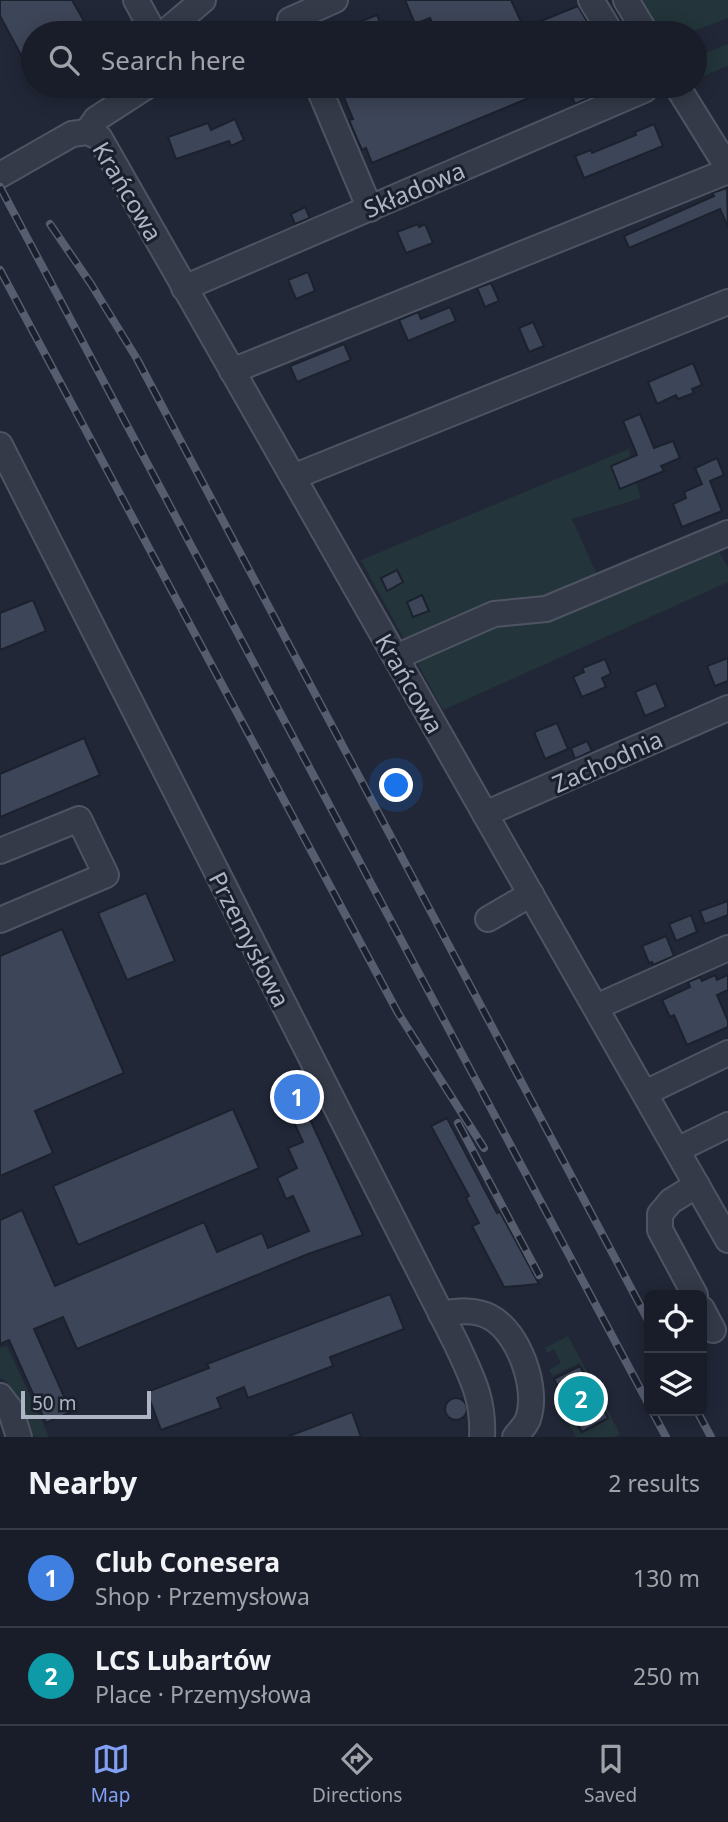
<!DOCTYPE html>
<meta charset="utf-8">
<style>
:root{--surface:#191d29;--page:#262a35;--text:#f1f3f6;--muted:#9fa2a8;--line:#373b46;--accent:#82a0f6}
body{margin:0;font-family:"Noto Sans",sans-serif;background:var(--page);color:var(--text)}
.controls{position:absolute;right:21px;bottom:21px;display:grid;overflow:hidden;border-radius:10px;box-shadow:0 4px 18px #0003}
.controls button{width:63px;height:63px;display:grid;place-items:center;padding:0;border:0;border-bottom:2px solid var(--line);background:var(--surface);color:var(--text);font:35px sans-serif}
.scale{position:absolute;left:21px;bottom:18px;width:130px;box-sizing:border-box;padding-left:7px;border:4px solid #aeb4c5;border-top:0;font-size:19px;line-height:24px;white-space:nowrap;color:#aeb4c5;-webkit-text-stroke:5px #1a1f2c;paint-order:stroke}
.you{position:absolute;left:397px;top:786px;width:24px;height:24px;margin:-18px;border:5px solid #fff;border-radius:50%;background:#1a73e8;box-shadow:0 0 0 10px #1a73e833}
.badge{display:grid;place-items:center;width:46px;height:46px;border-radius:50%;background:var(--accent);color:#fff;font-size:23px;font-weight:700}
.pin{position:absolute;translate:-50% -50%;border:4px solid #fff;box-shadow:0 2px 7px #0006}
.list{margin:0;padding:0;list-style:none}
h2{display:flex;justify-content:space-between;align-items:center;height:91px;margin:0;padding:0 28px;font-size:30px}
h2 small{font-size:23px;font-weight:400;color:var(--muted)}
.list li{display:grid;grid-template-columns:46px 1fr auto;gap:21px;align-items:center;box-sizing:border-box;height:98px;padding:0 28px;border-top:2px solid var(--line)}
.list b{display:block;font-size:26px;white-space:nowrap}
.list p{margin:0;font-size:23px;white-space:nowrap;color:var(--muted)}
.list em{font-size:23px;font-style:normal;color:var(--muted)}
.icon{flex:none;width:38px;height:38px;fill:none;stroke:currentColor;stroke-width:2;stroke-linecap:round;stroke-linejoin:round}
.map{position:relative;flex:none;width:728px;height:1437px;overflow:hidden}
.search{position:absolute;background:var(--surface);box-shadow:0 4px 18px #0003;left:21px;right:21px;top:21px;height:77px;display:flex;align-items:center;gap:18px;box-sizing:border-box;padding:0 24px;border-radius:38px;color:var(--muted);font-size:26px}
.sheet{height:287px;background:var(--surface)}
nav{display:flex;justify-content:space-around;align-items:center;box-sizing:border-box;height:98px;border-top:2px solid var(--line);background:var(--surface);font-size:19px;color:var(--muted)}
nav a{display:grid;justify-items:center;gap:4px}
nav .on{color:var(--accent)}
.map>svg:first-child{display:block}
.green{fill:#23353a}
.building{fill:#3d4558;stroke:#1c212e;stroke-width:2}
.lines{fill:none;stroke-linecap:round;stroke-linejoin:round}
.minor-casing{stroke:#4e5463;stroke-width:28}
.minor{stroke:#343a48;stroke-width:24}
.rail-casing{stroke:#565d6f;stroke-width:8}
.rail{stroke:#1a1f2c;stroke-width:5;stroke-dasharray:16;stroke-linecap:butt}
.labels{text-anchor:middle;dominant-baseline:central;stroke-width:6;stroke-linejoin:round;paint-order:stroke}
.street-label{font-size:24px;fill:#aeb4c5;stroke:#1a1f2c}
</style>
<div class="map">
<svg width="728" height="1437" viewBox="0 0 728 1437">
<rect width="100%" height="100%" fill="#212737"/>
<!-- green -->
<g class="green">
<polygon points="638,0 728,0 728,18 688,33 653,33"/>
<polygon points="728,44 728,66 695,79 695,57"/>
<polygon points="629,449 634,477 641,498 572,519 605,593 715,544 728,568 728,582 443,710 361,560"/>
<polygon points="568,1336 620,1434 615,1437 576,1437 557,1403 562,1400 581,1434 609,1419 579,1363 553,1376 549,1370 561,1363 554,1349 547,1353 545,1348"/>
<polygon points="7,1346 49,1437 35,1437 6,1381 0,1378 0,1348"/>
</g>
<!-- building -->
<g class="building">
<polygon points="0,0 72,0 84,21 60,33 33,33 33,48 21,55 0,16"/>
<polygon points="405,0 511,0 524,28 578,6 594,33 437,33 430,18 415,24"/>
<polygon points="377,15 384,33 333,33 333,32"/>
<polygon points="339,86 558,86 372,163 366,148 362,150 358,141 349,120 353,119"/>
<polygon points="568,86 616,86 575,104"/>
<polygon points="235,119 244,140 231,146 229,141 176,159 168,137 208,123 211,130"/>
<polygon points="654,124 663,146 584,178 575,156 591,150 592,153 636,135 635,132"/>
<polygon points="727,188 728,227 720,209 629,248 624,236 714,196 712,193"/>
<polygon points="305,207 310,218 295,224 291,214"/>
<polygon points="418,224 419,227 425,224 433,243 406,253 397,232"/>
<polygon points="308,272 315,291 296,299 288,280"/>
<polygon points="491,283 499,301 485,307 477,288"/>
<polygon points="450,307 456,321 408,341 399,320 418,312 421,319"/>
<polygon points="533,322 544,346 529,352 519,328"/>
<polygon points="344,344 351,360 297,382 290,366"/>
<polygon points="693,363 702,385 692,389 694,393 678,399 676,395 657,404 648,382"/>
<polygon points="640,414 654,448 673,441 680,458 661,466 664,471 620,489 611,466 637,455 623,421"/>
<polygon points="717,458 724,475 710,481 722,511 682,527 673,504 686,498 684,492 702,484 695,468"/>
<polygon points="397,570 403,582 387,591 381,578"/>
<polygon points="422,595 429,611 413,617 407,602"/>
<polygon points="33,600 46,631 0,650 0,613"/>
<polygon points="728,658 728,681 715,686 707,666"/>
<polygon points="605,659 611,674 602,678 606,687 582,697 573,677 584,672 582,668"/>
<polygon points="656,683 666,707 645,716 635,692"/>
<polygon points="557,723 568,749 545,759 534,732"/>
<polygon points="84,738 100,775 0,817 0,774"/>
<polygon points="587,741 592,751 575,759 571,748"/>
<polygon points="146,893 175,961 127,980 98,913"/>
<polygon points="728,901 728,915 705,924 700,911"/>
<polygon points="691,915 697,932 676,941 669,924"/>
<polygon points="62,929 124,1073 35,1111 53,1153 0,1176 0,956"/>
<polygon points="666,936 674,956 653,965 652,962 649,963 642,946"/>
<polygon points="715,975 717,980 728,975 728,990 717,995 728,1021 728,1027 687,1045 674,1015 670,1017 662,1000 690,987 688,982 700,977 702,981"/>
<polygon points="293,1082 363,1235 308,1254 77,1349 63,1317 34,1329 71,1412 46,1423 9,1340 0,1344 0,1220 22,1210 55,1286 204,1222 217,1252 262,1233 268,1248 309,1231 293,1196 286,1199 277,1178 297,1168 288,1148 303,1142 279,1089"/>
<polygon points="233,1109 259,1168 78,1245 53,1186"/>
<polygon points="447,1118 497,1213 500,1212 539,1284 504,1287 472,1226 479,1223 466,1198 469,1196 431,1126"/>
<polygon points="390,1294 404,1329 330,1357 333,1366 248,1398 244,1387 217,1398 221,1408 161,1430 147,1392 209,1368 207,1364"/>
<polygon points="580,1366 608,1418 582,1432 554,1379"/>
<circle cx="456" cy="1409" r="11"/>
<polygon points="352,1412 361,1437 289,1437 289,1436"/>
</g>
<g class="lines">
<!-- minor casing -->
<g class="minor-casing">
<g id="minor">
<polyline points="136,0 154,33"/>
<polyline points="591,0 611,33"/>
<polyline points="626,0 646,33"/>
<polyline points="164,33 203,0"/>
<polyline points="296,33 290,20 335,0"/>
<polyline points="318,86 370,209"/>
<polyline points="677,86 728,168"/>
<polyline points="87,132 96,119 147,86"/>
<polyline points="0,175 72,134 87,132 99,137 728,1240"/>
<polyline points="184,288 644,90 642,86"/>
<polyline points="232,371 728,171"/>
<path d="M0,445L457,1345C472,1378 484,1399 482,1437"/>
<polyline points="293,477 728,302"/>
<polyline points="396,657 494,614 546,609 728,533"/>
<polyline points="485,814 728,708"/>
<polyline points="0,851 79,819 106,875 0,920"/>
<polyline points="488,919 531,894"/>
<polyline points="596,1007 728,948"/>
<polyline points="645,1093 728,1053"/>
<polyline points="677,1150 728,1125"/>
<polyline points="695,1295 660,1230 660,1214 671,1201 697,1185"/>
<polyline points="702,1309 713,1330"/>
<path d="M441,1314C458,1311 475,1309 490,1317C519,1332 539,1389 528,1419C526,1425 519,1432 515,1437"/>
<polyline points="0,1396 10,1409 19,1437"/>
</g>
</g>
<!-- minor -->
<use href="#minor" class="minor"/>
<!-- rail casing -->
<g class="rail-casing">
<g id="rail">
<polyline points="0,187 649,1405"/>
<polyline points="50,224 91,284 137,359 649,1322"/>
<polyline points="0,270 398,1013 484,1148"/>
<polyline points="458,1123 539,1275"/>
<polyline points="652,1411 666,1437"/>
<polyline points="697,1411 711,1437"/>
</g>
</g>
<!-- rail -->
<use href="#rail" class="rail"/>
</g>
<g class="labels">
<!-- street labels -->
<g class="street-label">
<text transform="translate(414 189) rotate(-23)">Składowa</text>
<text transform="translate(128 191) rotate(59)">Krańcowa</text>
<text transform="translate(410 683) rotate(60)">Krańcowa</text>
<text transform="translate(607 761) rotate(-24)">Zachodnia</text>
<text transform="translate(250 939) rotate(63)">Przemysłowa</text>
</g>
</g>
</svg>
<div class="controls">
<button><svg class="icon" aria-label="locate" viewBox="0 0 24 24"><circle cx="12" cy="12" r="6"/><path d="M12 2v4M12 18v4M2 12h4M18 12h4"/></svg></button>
<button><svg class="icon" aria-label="layers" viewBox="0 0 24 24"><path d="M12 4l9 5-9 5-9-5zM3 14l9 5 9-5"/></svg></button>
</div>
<div class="scale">50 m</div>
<div class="you"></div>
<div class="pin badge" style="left:297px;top:1097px;background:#3f7fe0">1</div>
<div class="pin badge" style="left:581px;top:1399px;background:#0f9aa8">2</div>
<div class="search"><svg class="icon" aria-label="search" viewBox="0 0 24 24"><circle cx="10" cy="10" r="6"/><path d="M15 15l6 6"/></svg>Search here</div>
</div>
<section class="sheet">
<h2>Nearby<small>2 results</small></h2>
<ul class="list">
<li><span class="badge" style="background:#3f7fe0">1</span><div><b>Club Conesera</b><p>Shop · Przemysłowa</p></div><em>130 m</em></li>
<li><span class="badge" style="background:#0f9aa8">2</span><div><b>LCS Lubartów</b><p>Place · Przemysłowa</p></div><em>250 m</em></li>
</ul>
</section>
<nav>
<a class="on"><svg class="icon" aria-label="map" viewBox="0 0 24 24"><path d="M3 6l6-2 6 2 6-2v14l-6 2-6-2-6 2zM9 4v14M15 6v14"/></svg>Map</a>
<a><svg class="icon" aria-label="directions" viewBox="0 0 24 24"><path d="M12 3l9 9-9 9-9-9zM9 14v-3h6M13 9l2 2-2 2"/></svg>Directions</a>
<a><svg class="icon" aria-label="saved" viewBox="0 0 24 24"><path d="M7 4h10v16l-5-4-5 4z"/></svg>Saved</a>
</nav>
